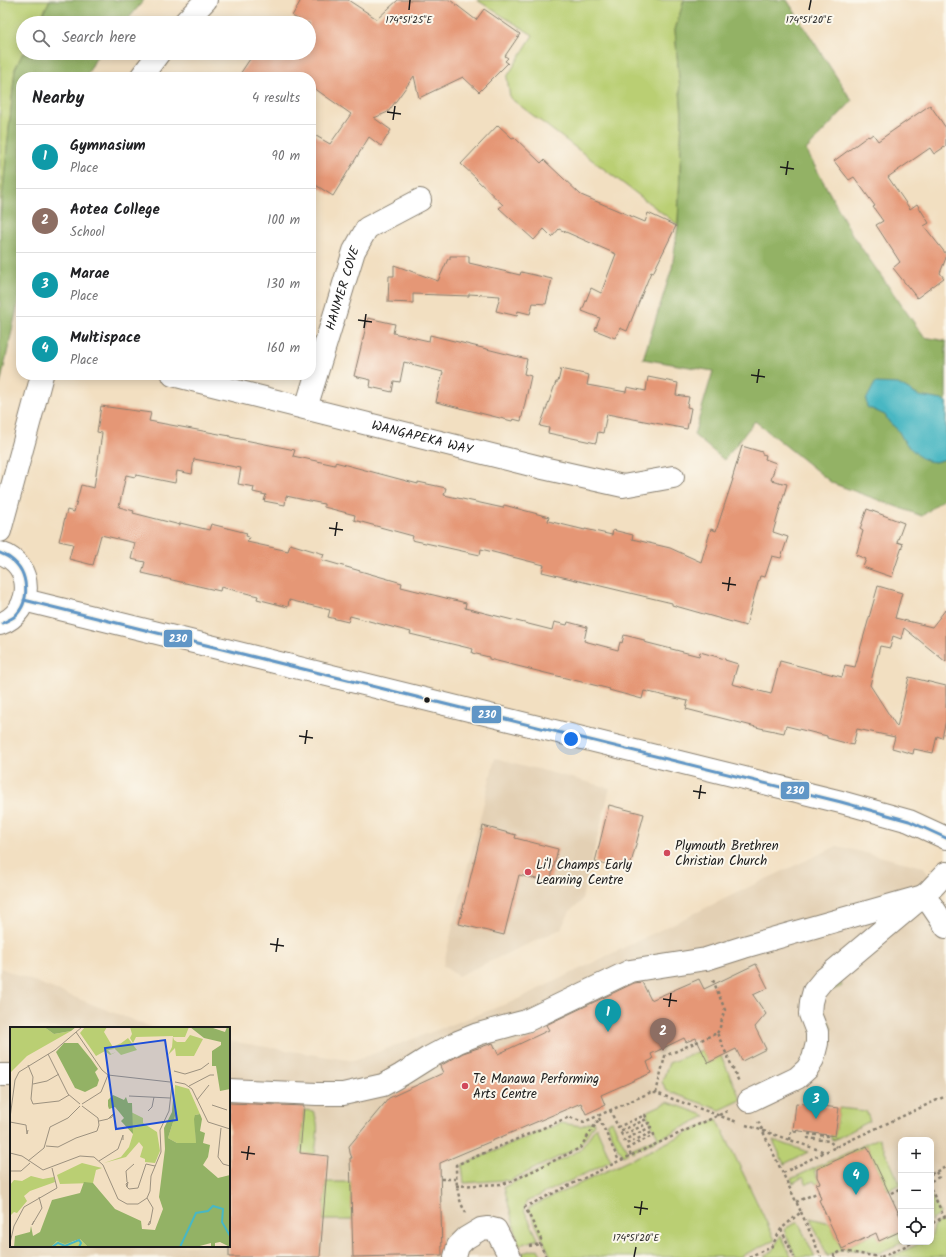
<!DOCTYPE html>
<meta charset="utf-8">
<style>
:root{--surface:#fff;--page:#f6f6f6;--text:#202124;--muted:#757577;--line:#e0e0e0;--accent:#db2777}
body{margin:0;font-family:Kalam,sans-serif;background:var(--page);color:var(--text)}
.controls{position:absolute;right:12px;bottom:12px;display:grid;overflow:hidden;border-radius:8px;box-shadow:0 2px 10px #0003}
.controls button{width:36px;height:36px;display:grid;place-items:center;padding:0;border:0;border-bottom:1px solid var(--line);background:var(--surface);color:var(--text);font:20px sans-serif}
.you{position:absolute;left:571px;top:739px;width:14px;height:14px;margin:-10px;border:3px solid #fff;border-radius:50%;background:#1a73e8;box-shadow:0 0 0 6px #1a73e833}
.badge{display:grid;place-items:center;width:26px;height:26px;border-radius:50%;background:var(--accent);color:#fff;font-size:13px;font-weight:700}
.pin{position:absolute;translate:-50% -33px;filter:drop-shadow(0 1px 2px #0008)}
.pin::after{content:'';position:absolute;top:21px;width:14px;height:12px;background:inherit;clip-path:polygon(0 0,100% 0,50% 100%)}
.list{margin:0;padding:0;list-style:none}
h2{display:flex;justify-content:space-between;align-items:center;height:52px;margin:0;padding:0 16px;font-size:17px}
h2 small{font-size:13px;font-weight:400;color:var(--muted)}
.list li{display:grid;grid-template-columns:26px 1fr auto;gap:12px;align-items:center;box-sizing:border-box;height:64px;padding:0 16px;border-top:1px solid var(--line)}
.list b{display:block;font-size:15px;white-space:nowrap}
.list p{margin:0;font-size:13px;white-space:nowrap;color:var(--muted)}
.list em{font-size:13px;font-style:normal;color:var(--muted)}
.icon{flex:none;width:22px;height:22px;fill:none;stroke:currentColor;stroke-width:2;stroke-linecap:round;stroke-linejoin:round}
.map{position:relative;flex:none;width:946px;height:1257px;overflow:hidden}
.search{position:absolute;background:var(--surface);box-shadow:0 2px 10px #0003;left:16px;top:16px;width:300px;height:44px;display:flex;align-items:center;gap:10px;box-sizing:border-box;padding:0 14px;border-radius:22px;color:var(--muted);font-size:15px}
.panel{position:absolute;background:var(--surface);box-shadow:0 2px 10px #0003;left:16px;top:72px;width:300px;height:308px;border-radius:16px}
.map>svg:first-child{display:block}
.built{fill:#e3d0b4;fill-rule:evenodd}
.green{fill:#bacf73;stroke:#6b7648}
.forest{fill:#93b265;stroke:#586740}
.water{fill:#49b7c3;stroke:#326a70}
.building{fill:#e59776}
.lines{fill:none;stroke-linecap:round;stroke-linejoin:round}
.minor-casing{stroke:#877e6e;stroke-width:24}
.path{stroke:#877e6e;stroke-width:2.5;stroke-dasharray:3 3;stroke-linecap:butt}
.minor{stroke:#fff;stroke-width:22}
.bus-1-casing{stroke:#fbf7ec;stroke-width:6}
.bus-1{stroke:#6096c6;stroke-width:3}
.ticks{fill:none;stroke:#1c1c1c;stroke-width:1.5}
.bus-dot{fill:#1c1c1c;stroke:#fbf7ec;stroke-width:1.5}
.poi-dot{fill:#d1495b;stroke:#fbf7ec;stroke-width:1.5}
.labels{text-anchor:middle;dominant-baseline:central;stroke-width:4;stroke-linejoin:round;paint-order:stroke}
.street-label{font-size:13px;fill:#1c1c1c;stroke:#fbf7ec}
.poi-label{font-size:13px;fill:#1c1c1c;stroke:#fbf7ec;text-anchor:start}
.inset-river{fill:none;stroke:#49b7c3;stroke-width:2}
.inset-road{fill:none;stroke:#9c917f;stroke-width:1}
.view{fill:#1d4ed8;fill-opacity:0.15;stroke:#1d4ed8;stroke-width:2}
.inset-edge{fill:none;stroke:#1c1c1c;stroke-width:2}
.ticks-label{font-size:10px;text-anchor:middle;fill:#1c1c1c;stroke:#fbf7ec;stroke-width:4;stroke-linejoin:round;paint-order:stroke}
.line-badge{stroke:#fbf7ec;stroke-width:1.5}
.badge-label{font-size:11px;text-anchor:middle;font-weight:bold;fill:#fff}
</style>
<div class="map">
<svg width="946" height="1257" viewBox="0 0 946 1257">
<rect width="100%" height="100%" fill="#fbf7ec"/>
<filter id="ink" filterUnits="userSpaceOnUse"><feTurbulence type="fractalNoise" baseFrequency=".025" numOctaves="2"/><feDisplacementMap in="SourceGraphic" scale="8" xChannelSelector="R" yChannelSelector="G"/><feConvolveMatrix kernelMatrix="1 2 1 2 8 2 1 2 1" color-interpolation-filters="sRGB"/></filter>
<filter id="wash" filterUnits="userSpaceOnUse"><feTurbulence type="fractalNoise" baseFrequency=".012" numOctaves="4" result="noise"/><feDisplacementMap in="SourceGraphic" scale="16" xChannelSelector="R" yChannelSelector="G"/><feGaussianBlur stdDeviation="0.9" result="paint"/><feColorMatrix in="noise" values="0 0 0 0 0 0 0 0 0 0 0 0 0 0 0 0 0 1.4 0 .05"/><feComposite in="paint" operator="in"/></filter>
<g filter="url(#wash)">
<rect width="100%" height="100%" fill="#f2dfc1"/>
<!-- built -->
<g class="built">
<polygon points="495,758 610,788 581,902 570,911 561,929 458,976 443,966"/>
<path d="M837,846L924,867L946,907V1257H0V968L153,1028H11V1246H229V1041L354,1061L514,1001L753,885ZM901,1140H931V1242H901Z"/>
</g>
<!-- green -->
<g class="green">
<polygon points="0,0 50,0 38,23 23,23 23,53 15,69 0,220"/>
<polygon points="477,0 684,0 675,30 682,115 678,225 510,98 507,77 533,35"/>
<path d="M838,978L842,986C832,991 821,993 820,1004L832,1029L828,1032C815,1005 815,998 838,978Z"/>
<polygon points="702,1050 708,1063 721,1056 741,1100 720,1110 667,1091 662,1082 669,1063"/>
<polygon points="668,1102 706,1116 632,1152 631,1149 658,1137 646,1112"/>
<polygon points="839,1108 866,1111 870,1121 834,1140 831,1139 831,1135 835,1135"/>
<path d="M304,1110L313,1111C321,1124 316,1141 315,1154H300Z"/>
<polygon points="717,1119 775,1240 739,1257 551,1257 528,1208"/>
<polygon points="593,1121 594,1124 579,1147 509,1181 504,1180 464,1183 462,1165 561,1123 581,1126"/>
<polygon points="612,1121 628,1153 623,1156 620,1150 619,1151 607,1123"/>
<polygon points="596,1127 611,1161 526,1202 524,1210 538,1239 519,1245 504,1187 580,1150"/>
<polygon points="879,1138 900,1184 888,1190 867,1146 814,1171 820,1183 816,1184 814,1181 807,1184 803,1177 793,1183 791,1179"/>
<polygon points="773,1140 808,1152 784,1164"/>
<polygon points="326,1182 351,1182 352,1220 323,1220"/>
<polygon points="931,1195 940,1213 937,1217 932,1219 931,1222"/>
<polygon points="810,1218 830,1223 842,1249 876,1233 879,1240 901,1231 901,1242 903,1242 879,1253 843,1249 829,1255 828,1257"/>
<polygon points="946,1219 946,1257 890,1257 923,1242 931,1242 931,1237 935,1224"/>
<polygon points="798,1222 815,1257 796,1257 784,1230 786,1228"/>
<polygon points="781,1235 791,1256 789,1257 764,1257 772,1251"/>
<polygon points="538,1249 542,1257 523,1257 522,1253"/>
</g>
<!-- forest -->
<g class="forest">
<polygon points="50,0 144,0 125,23 38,23"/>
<polygon points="684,0 787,0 852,101 806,150 853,236 924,337 946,341 946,497 922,516 832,483 755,421 724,460 694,435 713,371 643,359 672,268 678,225 682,115 675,30"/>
<polygon points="23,53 100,53 96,58 86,77 21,77 21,290 0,385 0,220 15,69"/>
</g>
<!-- water -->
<polygon class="water" points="875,383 898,384 919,396 942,400 946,402 946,459 935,462 928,461 921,458 909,447 904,441 898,430 889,422 885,415 867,407 866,400"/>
<g id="blocks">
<!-- building -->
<g class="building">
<polygon points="301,0 348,0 377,19 398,0 450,0 476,20 484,9 520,34 505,56 508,58 505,61 508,63 479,92 463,77 419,98 414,76 388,112 374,118 391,130 381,146 369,137 333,196 311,182 311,133 330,144 351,114 311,86 311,77 238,77 254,53 309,53 309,23 305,23 292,16"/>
<polygon points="930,105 946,128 946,146 934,154 930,148 888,177 910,209 917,204 929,223 924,226 946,254 946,258 940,273 944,278 917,298 893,268 900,262 876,225 883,221 873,207 875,206 854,177 849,180 834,161 868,136 869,137 873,134 878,141"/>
<polygon points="498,125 512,138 514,137 541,163 544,160 581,195 645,222 648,213 676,226 653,273 651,272 627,331 620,328 615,338 595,330 600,318 582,311 591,288 601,293 616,254 559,229 552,237 544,229 534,240 499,208 503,205 476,179 477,179 461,164"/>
<polygon points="450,256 469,256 469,263 520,275 521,272 552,279 546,304 533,303 530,314 518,311 517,316 496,311 500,296 469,294 469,296 413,294 413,303 388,302 389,276 394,276 394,265 438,281 448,259 450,259"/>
<polygon points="368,318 395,324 393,333 429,341 430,335 527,359 524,374 531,376 521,421 513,419 512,421 436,402 443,372 404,362 400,382 394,381 392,392 370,387 371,380 354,376"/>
<polygon points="561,369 589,375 587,385 626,392 627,387 646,391 648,377 678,383 676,395 689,397 687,407 691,408 687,429 607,414 603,433 598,432 596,443 548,433 549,428 540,426 556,382 558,382"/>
<polygon points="101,406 151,413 149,421 230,436 230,437 295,450 293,456 335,465 335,462 418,484 418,482 446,488 444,495 503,508 504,505 549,517 548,521 585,530 585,529 612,535 613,530 633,535 632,539 670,548 701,562 711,529 716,531 733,479 732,479 742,446 762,452 762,454 766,455 765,459 776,463 771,480 787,484 773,532 788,537 781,558 772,556 765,577 760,576 746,626 672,605 672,603 542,572 544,565 481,549 480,555 412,540 413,536 354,520 355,515 324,507 324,504 286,496 285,505 264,501 266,495 253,492 254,487 238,484 241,468 194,459 192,474 177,471 175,483 136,475 135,477 126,475 119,507 134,511 133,513 180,525 180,523 209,530 211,524 247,533 246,536 249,537 247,542 288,551 290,544 324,554 322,560 402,583 401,587 466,603 465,608 552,630 554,622 567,625 568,622 587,627 584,641 618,650 620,642 622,643 624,635 644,640 644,642 699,656 700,652 725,659 725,660 738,664 732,684 771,694 780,661 842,677 845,665 855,667 878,586 902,593 895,618 932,627 946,609 946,662 904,628 901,639 893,636 890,648 880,646 870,685 897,727 909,677 946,686 946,720 942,738 937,736 933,753 914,749 913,754 892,748 895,737 857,729 853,745 827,738 827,736 786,726 784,733 760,728 686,709 688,701 644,691 642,699 609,690 610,689 489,659 489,657 472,653 473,649 410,634 411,632 350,616 348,622 328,617 330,610 289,600 288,607 257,599 258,596 221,587 220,591 142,573 145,562 131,559 135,543 101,535 93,565 69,559 73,544 59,541 67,510 74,512 81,485 94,488 102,433 97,432"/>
<polygon points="867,509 904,523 897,542 903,544 892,577 863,567 866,559 856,555 863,531 860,529"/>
<polygon points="609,805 644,814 629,871 595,862"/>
<polygon points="483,826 516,835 515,838 558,849 550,882 519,875 504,935 459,924"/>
<polygon points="756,964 768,988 753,995 766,1014 755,1027 766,1049 742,1061 736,1049 708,1063 696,1038 686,1042 684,1038 651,1054 653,1059 647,1062 651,1073 601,1095 605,1105 586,1114 581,1103 440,1163 442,1255 353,1257 350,1158 352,1158 350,1153 349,1146 389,1098 443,1073 440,1066 463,1053 493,1043 498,1054 549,1030 546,1025 634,983 642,982 651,1000 699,979 704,989"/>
<polygon points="229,1103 304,1106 300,1153 328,1156 320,1257 229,1257"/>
<polygon points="796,1103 839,1108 835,1136 793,1130"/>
<polygon points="867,1146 901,1218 901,1231 879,1241 876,1233 842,1249 819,1200 821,1199 816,1184 820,1183 817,1177 817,1169"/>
</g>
</g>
</g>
<g filter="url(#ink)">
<use href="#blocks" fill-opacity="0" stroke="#877e6e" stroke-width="1"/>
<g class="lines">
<!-- minor casing -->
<g class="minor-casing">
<g id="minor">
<polyline points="184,23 206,0"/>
<polyline points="141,77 159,53"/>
<path id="s1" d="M173,375L543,468L623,486L673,477"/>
<path id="s2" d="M306,408L354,251L367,228L420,200"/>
<polyline points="0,531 42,375"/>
<path d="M0,553C35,564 34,612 0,624"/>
<polyline points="24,600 841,802 909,821 946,838"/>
<polyline points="0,1075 11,1075"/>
<polyline points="229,1090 317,1094 343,1094 383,1085 401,1075 428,1058 458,1042 478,1034 526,1021 630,971 706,959 744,947 923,896 932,906 946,927"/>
<polyline points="749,1101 797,1078 807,1069 813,1059 817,1043 817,1032 810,1014 811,1002 814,991 823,980 928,892 946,873"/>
<polyline points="455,1257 458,1246 466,1238 481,1229 488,1228 496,1230 510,1257"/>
</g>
</g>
<!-- path -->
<g class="path">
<path d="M713,980L725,1010C721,1018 722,1026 717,1033"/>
<polyline points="656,1093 665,1056 717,1033 739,1082"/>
<polyline points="610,1110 618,1127 645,1115 647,1119 620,1131 622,1135 649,1123 651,1127 624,1140 626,1144 653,1132 654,1135 628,1148 631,1156"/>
<polyline points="599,1118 619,1161"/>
<polyline points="746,1125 825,1152"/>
<polyline points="827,1134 827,1136 808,1134 808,1138 829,1141 836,1147"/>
<polyline points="790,1140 791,1131 798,1132 799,1130"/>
<polyline points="783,1173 825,1152 946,1096"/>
<polyline points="931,1174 946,1167"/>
<polyline points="441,1179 456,1179"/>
<polyline points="931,1181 939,1177 936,1172"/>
<polyline points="456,1186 501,1184 510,1182 580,1148 599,1119"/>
<polyline points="931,1189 944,1217"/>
<polyline points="891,1193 901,1188"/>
<polyline points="796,1202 819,1192"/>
<polyline points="801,1212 821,1257"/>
<path d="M466,1213C457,1199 456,1181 456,1165L569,1117L584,1122L649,1093H656L737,1122"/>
<polyline points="781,1229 794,1257"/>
<polyline points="931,1229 934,1222 946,1216"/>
<polyline points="529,1246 540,1244"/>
<polyline points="546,1257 540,1244 541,1239 525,1207 619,1161 730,1110"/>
<polyline points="749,1257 772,1246 781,1229 801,1212 758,1121"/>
<polyline points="835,1257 834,1255 842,1251 880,1257"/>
<polyline points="881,1257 914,1242"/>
</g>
<!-- minor -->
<use href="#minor" class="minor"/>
<!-- bus-1 casing -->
<g class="bus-1-casing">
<g id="bus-1">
<path d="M0,553C4,555 8,556 11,559C29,572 31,602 14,617C11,619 6,621 3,623"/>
<polyline points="24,600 841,802 909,821 946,838"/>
</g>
</g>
<!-- bus-1 -->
<use href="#bus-1" class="bus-1"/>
</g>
</g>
<!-- ticks -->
<path class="ticks" d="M409,10L410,0M809,10L811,0M387,112L401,114M393,120L395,106M780,167L794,169M786,175L788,161M358,320L372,322M364,328L366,314M751,375L765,377M757,383L759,369M329,528L343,530M335,536L337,522M722,583L736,585M728,591L730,577M299,736L313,738M305,744L307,730M693,791L706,793M699,799L701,785M270,944L284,946M276,952L278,938M663,999L677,1001M669,1007L671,993M241,1152L255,1154M247,1160L249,1146M634,1207L648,1209M640,1215L642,1201M634,1257L636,1247"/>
<!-- markers -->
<circle class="bus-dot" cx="427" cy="700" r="3.5"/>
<g class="poi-dot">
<circle cx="667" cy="853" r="4"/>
<circle cx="528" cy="872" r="4"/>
<circle cx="465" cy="1086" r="4"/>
</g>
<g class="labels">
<!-- street labels -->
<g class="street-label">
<text stroke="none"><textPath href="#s2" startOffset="125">HANMER COVE</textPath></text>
<text stroke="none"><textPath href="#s1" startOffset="257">WANGAPEKA WAY</textPath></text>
</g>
<!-- poi labels -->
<g class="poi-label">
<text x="675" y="846">Plymouth Brethren<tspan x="675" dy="15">Christian Church</tspan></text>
<text x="536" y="865">Li'l Champs Early<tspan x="536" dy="15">Learning Centre</tspan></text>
<text x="473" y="1079">Te Manawa Performing<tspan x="473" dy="15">Arts Centre</tspan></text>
</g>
</g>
<!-- overview -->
<g transform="translate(10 1027)">
<rect width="220" height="220" fill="#f2dfc1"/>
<path d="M2,0H34L44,7L61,4L17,29L0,46V3ZM75,0H97L94,5L104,22L98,23L101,27L106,25L100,28L95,24L86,29L70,6ZM120,0H179L175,10H163L164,13L167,15H175L180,8L193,12L184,29H166L165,21L158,28L162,20L163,9L126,10L123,16L120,11L122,7ZM118,11L127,23L111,28L103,20L111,16L106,20ZM165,58L179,62L190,87L185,88L186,116H167L158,111L165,89ZM121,85L133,91V96L147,105L150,124L145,136L135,135V132L130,130L133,120L129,115L116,130L94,136L111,130L119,120L123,107ZM72,136L92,141L86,143L83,156L50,157L47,148ZM21,149L33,152L44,150L45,155L20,164L14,169L17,174L7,186L4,185L0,189V158L4,153L12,154ZM70,212L78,220H41L47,214L65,215Z" fill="#bacf73"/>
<path d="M34,0H66L61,4L44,7ZM180,0H200L215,5L217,0H220V62L210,64L206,39H202V24L211,18V15L194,11ZM54,16H68L81,32L88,42L85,45L89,53L87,59L75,65L65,61L46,25ZM164,60L165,89L158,111L167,116H186L184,92L185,88L190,87L192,92L190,104L195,106L193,116L200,118L198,130L193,138L208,151L220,148V220L210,215L205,216V220H201V216L186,220H78L70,212L55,217L47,214L41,220H4L5,209L20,205L21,199L23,209L30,205L42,173L70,166L74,155L83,156L105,182L131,194L132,202L145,203L153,182L149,170L155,122L154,101L162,85ZM103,68L114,73L116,70L118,76H122L123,107L111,94L114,91L110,86L105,80L99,82L98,79V73Z" fill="#93b265"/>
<path class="inset-river" d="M42,220L48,216L55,219L69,213L71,216L69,220M170,220L186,186L198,184L203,179L213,182L212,195L220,209"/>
<path class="inset-road" d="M66,5L92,43L98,48L160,55M38,27L58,67L70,77M18,38L23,50L21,72L23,77L49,74L59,68M164,44L175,47L191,42L199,36M165,55L175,57L182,62L198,95L220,102M23,57L37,54L49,47M179,59L200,48H204M119,69L160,71M187,73L199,58M72,77L91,65L98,48M202,78L217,83M138,84L142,80L144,70M0,91L5,53L9,45L45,23L72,0M89,94L98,92L99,91H100L102,90L103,87L99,91M0,95L16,98L17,107L18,103M211,101L208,130L213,137L220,139M36,119L48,120L66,111L87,104L89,98L88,91L72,79M0,126L12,129L33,143L70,129L84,130L93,138L108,172L117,177H128L137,171L140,164L141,149L151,125L150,103L159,84L162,58M18,134L34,121L40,100L58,91L70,79M89,134L108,122L113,108V113M0,144H11L20,136M117,155L116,144L124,137M117,160L118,155L116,157L117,160L119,162L128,161L136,137L145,139M137,171L143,181L140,197L138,198L140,194M24,194L22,198L32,181L29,170M0,216L4,199L14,180L47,161L42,141"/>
<path class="view" d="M155,13L167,93L106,102L95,21Z"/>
<rect width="220" height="220" class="inset-edge"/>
</g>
<g class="ticks-label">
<text x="409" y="23">174°51'25"E</text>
<text x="809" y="23">174°51'20"E</text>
<text x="636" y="1241">174°51'20"E</text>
</g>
<g class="line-badge">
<rect x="163" y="629" width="30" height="19" rx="4" fill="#6096c6"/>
<rect x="471" y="705" width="31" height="19" rx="4" fill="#6096c6"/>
<rect x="780" y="781" width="30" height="19" rx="4" fill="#6096c6"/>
</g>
<g class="badge-label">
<text x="178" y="642">230</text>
<text x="487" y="718">230</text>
<text x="795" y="794">230</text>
</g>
</svg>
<div class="controls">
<button>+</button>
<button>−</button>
<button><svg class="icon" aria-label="locate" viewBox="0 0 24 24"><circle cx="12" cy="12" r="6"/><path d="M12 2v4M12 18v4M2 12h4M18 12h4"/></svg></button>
</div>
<div class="you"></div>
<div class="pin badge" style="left:608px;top:1032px;background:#0f9aa8">1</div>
<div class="pin badge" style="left:663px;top:1051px;background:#8d6e63">2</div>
<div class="pin badge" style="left:816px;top:1119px;background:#0f9aa8">3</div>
<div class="pin badge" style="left:856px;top:1195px;background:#0f9aa8">4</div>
<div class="search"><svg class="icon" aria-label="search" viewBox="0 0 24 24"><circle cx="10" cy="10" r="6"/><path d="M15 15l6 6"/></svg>Search here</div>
<section class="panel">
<h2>Nearby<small>4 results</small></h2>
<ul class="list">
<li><span class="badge" style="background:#0f9aa8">1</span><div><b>Gymnasium</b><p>Place</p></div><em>90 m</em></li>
<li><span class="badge" style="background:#8d6e63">2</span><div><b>Aotea College</b><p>School</p></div><em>100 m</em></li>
<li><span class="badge" style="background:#0f9aa8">3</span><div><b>Marae</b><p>Place</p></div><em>130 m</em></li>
<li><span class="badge" style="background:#0f9aa8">4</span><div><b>Multispace</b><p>Place</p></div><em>160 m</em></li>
</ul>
</section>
</div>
